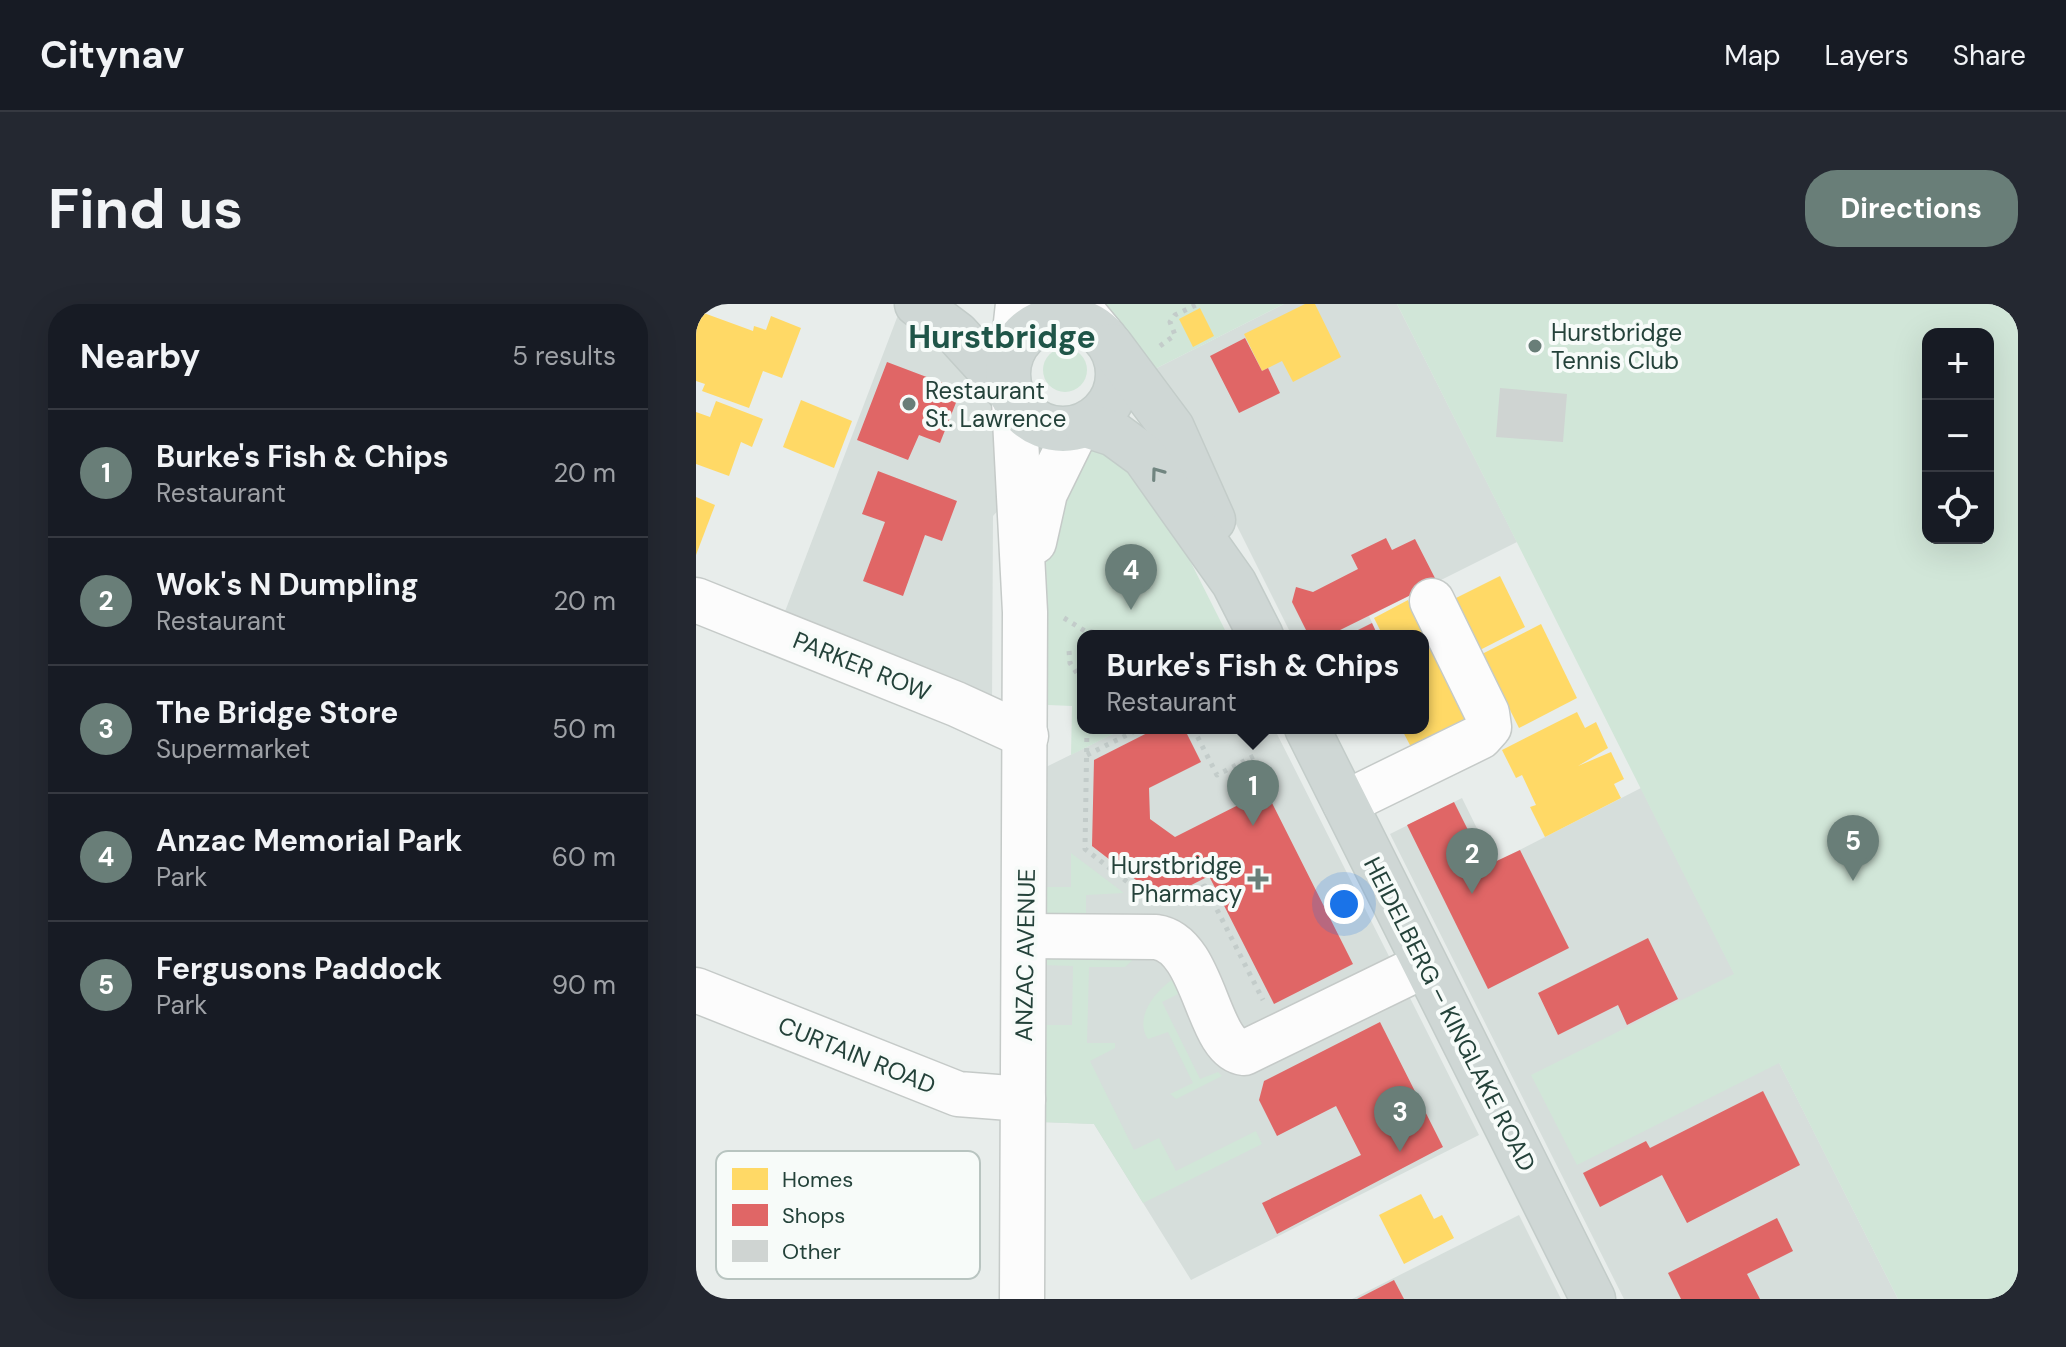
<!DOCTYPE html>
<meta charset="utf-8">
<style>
:root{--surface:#171b24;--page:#242831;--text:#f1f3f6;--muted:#9ea1a6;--line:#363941;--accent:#697e78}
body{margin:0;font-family:"DM Sans",sans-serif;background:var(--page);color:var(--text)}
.controls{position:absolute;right:24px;top:24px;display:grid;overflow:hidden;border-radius:16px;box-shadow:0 8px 32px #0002}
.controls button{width:72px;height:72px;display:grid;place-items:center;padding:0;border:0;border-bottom:2px solid var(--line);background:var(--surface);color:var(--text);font:40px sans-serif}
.you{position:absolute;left:648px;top:600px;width:28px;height:28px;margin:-20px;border:6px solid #fff;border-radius:50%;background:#1a73e8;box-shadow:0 0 0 12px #1a73e833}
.badge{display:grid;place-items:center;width:52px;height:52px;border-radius:50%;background:var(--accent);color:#fff;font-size:26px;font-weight:700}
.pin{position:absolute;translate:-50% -66px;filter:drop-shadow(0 2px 4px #0008)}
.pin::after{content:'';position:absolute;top:42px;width:28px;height:24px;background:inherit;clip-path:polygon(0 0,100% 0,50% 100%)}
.popup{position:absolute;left:381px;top:326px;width:352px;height:104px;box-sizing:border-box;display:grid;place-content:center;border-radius:16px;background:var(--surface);filter:drop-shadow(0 2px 6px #0005);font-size:26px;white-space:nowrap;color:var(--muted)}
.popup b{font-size:30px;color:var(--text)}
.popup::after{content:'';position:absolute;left:50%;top:100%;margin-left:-16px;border:16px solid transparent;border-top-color:var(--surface)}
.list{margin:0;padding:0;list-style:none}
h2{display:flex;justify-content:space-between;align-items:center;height:104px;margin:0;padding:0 32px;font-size:34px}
h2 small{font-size:26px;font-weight:400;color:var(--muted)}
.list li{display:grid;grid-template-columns:52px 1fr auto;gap:24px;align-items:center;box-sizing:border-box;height:128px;padding:0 32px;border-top:2px solid var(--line)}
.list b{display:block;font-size:30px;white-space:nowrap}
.list p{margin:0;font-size:26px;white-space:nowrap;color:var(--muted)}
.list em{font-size:26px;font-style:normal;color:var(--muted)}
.icon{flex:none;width:44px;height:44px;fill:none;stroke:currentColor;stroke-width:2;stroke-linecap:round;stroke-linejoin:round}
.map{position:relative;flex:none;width:1322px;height:995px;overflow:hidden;border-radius:32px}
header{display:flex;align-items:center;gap:48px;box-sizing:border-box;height:112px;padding:0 40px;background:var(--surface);border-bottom:2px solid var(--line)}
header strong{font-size:38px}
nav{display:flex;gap:44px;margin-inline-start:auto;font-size:28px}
.intro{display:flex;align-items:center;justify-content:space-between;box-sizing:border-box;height:192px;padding:0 48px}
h1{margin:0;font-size:56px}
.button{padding:20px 36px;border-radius:32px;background:var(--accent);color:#fff;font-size:28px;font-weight:700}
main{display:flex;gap:48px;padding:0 48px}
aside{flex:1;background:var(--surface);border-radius:32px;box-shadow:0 8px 32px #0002}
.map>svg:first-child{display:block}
.built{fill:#d6dedb}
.green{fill:#d1e6d8;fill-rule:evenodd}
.homes{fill:#ffd966}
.shops{fill:#e06666}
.building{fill:#cfd4d2}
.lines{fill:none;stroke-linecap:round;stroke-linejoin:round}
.minor-casing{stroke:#c5cac8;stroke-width:47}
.major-casing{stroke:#c3ccc9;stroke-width:47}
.path{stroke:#c3ccca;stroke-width:5;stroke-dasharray:4 6;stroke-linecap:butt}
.minor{stroke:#fcfcfc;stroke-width:44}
.major{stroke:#cfd7d5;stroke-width:44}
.oneway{stroke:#718580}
.poi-dot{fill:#697e78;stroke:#f7fbf9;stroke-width:3}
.labels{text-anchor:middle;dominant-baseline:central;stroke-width:8;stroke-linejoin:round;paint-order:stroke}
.poi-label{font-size:24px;fill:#24423a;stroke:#f7fbf9;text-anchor:start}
.street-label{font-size:24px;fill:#24423a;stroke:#f7fbf9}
.district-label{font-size:32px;font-weight:bold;fill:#1f5548;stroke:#f7fbf9}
.key{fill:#f7fbf9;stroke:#b8c4c0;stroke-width:2}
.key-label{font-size:22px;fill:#24423a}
</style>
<header>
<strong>Citynav</strong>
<nav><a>Map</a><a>Layers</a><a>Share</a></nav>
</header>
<div class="intro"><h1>Find us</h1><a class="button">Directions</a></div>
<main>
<aside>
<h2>Nearby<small>5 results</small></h2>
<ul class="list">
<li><span class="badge">1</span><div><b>Burke's Fish &amp; Chips</b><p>Restaurant</p></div><em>20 m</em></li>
<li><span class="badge">2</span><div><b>Wok's N Dumpling</b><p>Restaurant</p></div><em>20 m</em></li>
<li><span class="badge">3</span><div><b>The Bridge Store</b><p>Supermarket</p></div><em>50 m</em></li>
<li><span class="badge">4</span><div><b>Anzac Memorial Park</b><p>Park</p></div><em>60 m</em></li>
<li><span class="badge">5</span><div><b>Fergusons Paddock</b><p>Park</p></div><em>90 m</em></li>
</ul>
</aside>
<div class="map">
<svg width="1322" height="995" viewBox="0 0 1322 995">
<rect width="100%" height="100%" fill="#e8edeb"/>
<!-- built -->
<g class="built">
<polygon points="588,0 701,0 821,238 673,312 682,332 596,332 506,152 453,68"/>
<polygon points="202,11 227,23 296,98 306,202 297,212 296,401 85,318"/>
<polygon points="429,424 578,424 783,831 495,976 398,820 345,818 348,464"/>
<polygon points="945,484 1202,995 928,995 694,530 766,494 798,559"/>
<polygon points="823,911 865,995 656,995"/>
</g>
<!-- green -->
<g class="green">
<polygon points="398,0 588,0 453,68"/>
<path d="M701,0H1322V995H1202L1083,759L881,861L835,771L1038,670ZM1232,30H1292V234H1232Z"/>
<circle cx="369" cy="66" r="22"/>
<polygon points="390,145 417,148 471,211 532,332 387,332 387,424 429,424 375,451 376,402 352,401 350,256 352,237"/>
<polygon points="375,549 428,589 390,591 390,611 351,612 347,608 347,583 375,583"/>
<polygon points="346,651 440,653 429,663 393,663 391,739 419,739 419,744 394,757 438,846 463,834 480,867 560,827 566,840 447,899 398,820 345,818 346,721 376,721 377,662 346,661"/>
<path d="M476,676H484L486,688L466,698L504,775L522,768L526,772L480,795L474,790L497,779L472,728L452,735C438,715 458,688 476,676Z"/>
</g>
<!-- homes -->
<g class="homes">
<polygon points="609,0 619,0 645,53 597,78 586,57 566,67 548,30"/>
<polygon points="504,4 518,32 497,43 483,15"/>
<polygon points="5,8 57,27 58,22 70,26 75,12 105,24 86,74 67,67 53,104 6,87 9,80 0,77 0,19"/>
<polygon points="105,96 156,117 138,164 87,143"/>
<polygon points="20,97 67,115 56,143 45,138 33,172 0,160 0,108 14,113"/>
<polygon points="0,193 19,201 0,251"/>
<polygon points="804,272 829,323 784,346 758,295"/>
<polygon points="712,296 771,416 715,443 705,424 727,424 727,332 687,332 678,314"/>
<polygon points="845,320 881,394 823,424 786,350"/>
<polygon points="881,408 889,424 900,418 912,444 882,462 915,448 928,475 918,480 925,494 849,533 834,503 840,501 826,471 820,474 806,446"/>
<polygon points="725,890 738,915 746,911 758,934 708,960 683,911"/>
</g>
<!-- shops -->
<g class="shops">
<polygon points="549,34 566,67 572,64 584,89 543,109 514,52"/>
<polygon points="191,58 265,86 244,139 223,131 212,156 161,136"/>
<polygon points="182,167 261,197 246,237 229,231 207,292 167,277 189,218 166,210"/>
<polygon points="690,234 696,246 719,235 741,278 632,332 613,332 596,298 600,283 617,288 662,265 655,251"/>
<polygon points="676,319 682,332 650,332"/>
<polygon points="461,424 488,424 505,458 453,484 454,515 479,533 570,487 657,660 578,700 513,572 466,596 396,542 398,456"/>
<polygon points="758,498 790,562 824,546 873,644 792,685 711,521"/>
<polygon points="952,634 982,695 931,721 922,701 862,731 842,689"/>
<polygon points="684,718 747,843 581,930 566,899 665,851 640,802 581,832 563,796 568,777"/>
<polygon points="1067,787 1104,861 991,919 966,871 904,903 887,869 950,837 954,844"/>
<polygon points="1081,914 1097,947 1051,970 1064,995 985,995 972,969"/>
<polygon points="698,976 708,995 661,995"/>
</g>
<!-- building -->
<polygon class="building" points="804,84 871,90 867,138 800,133"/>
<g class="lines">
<!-- minor casing -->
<g class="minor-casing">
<g id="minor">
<polyline points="380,0 405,30"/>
<polyline points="317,46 322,0"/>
<polyline points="318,96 329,308 326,995"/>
<polyline points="338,238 349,189 381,124"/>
<polyline points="0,296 260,400 330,432"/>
<polyline points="649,499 784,433 793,423 791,409 736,297"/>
<path d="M329,632L460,633C510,640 510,745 548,749L729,661"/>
<polyline points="0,686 262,790 327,795"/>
</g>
</g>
<!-- major casing -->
<g class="major-casing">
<g id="major">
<polyline points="221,0 261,30 314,88"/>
<circle cx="367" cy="70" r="55"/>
<polyline points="415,42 476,124 517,216"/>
<polyline points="390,121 418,130 448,152 538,279 565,332"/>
<polyline points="611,424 897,995"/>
</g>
</g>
<!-- path -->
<g class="path">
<polyline points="464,42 479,31 474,18 479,11 502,0"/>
<polyline points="368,314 389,327 423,332"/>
<polyline points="373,347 374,359 387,378"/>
<polyline points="391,424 389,545 447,590"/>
<polyline points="497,424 521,471 558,452"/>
<polyline points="391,451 445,424"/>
<polyline points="479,597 509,582 567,696"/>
</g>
<!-- minor -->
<use href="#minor" class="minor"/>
<!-- major -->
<use href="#major" class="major"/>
</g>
<!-- one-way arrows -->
<defs><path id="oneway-chevron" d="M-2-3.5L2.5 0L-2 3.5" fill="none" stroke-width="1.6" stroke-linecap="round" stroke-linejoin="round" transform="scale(2)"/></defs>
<use class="oneway" href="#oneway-chevron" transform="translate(461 169) rotate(-126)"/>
<!-- markers -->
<g class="poi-dot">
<circle cx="839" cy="42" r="8"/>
<circle cx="213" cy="100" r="8"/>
<path d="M558 563h8v8h8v8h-8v8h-8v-8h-8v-8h8z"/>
</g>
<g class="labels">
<!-- poi labels -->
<g class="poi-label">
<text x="855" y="28">Hurstbridge<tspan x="855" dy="28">Tennis Club</tspan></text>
<text x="229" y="86">Restaurant<tspan x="229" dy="28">St. Lawrence</tspan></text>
<text x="546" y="561" text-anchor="end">Hurstbridge<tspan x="546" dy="28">Pharmacy</tspan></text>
</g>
<!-- street labels -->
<g class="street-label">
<text transform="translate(166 362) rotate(22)">PARKER ROW</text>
<text transform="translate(329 651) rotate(-89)">ANZAC AVENUE</text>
<text transform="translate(754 710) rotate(63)">HEIDELBERG – KINGLAKE ROAD</text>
<text transform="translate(161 751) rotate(22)">CURTAIN ROAD</text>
</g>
<!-- district labels -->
<g class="district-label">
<text x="306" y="33">Hurstbridge</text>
</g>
</g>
<!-- legend -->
<rect x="20" y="847" width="264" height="128" rx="12" class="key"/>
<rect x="36" y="864" width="36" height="22" fill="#ffd966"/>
<rect x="36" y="900" width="36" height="22" fill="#e06666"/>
<rect x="36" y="936" width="36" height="22" fill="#cfd4d2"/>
<g class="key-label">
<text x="86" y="883">Homes</text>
<text x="86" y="919">Shops</text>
<text x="86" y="955">Other</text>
</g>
</svg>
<div class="controls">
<button>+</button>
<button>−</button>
<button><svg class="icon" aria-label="locate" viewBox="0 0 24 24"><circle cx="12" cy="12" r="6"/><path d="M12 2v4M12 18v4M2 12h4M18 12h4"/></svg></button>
</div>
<div class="you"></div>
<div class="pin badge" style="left:557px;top:522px">1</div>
<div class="popup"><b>Burke's Fish &amp; Chips</b>Restaurant</div>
<div class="pin badge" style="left:776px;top:590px">2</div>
<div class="pin badge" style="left:704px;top:848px">3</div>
<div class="pin badge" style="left:435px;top:306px">4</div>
<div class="pin badge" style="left:1157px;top:577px">5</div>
</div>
</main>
